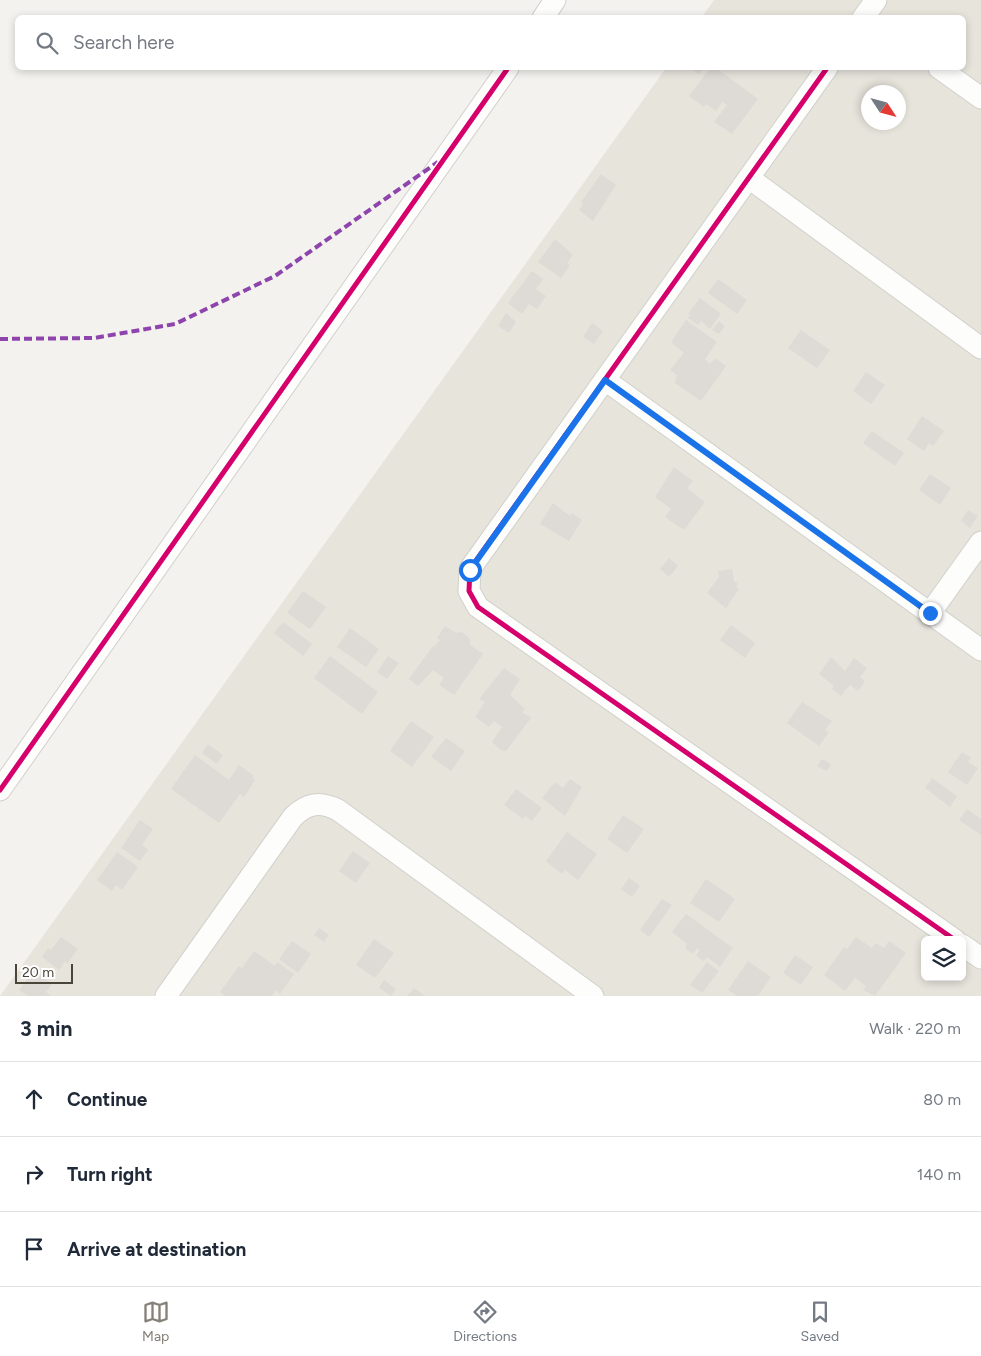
<!DOCTYPE html>
<meta charset="utf-8">
<style>
:root{--surface:#fff;--page:#f2f2f3;--text:#1f2937;--muted:#747a83;--line:#e0e1e3;--accent:#868178}
body{margin:0;font-family:Figtree,sans-serif;background:var(--page);color:var(--text)}
.controls{position:absolute;right:15px;bottom:15px;display:grid;overflow:hidden;border-radius:8px;box-shadow:0 2px 8px #0003}
.controls button{width:45px;height:45px;display:grid;place-items:center;padding:0;border:0;border-bottom:1px solid var(--line);background:var(--surface);color:var(--text);font:25px sans-serif}
.compass{position:absolute;left:861px;top:85px;width:45px;height:45px;border-radius:50%;background:var(--surface);box-shadow:0 2px 8px #0003;rotate:126deg}
.scale{position:absolute;left:15px;bottom:12px;width:58px;box-sizing:border-box;padding-left:5px;border:2px solid #4b4439;border-top:0;font-size:14px;line-height:18px;white-space:nowrap;color:#4b4439;-webkit-text-stroke:4px #fff;paint-order:stroke}
.stop{position:absolute;width:15px;height:15px;margin:-11px;border:4px solid #1a73e8;border-radius:50%;background:#fff}
.stop.end{background:#1a73e8;border-color:#fff;box-shadow:0 1px 5px #0008}
.list{margin:0;padding:0;list-style:none}
h2{display:flex;justify-content:space-between;align-items:center;height:65px;margin:0;padding:0 20px;font-size:21px}
h2 small{font-size:16px;font-weight:400;color:var(--muted)}
.list li{display:grid;grid-template-columns:32px 1fr auto;gap:15px;align-items:center;box-sizing:border-box;height:75px;padding:0 20px;border-top:1px solid var(--line)}
.list b{display:block;font-size:19px;white-space:nowrap}
.list em{font-size:16px;font-style:normal;color:var(--muted)}
.icon{flex:none;width:28px;height:28px;fill:none;stroke:currentColor;stroke-width:2;stroke-linecap:round;stroke-linejoin:round}
.map{position:relative;flex:none;width:981px;height:996px;overflow:hidden}
.search{position:absolute;background:var(--surface);box-shadow:0 2px 8px #0003;left:15px;right:15px;top:15px;height:55px;display:flex;align-items:center;gap:12px;box-sizing:border-box;padding:0 18px;border-radius:8px;color:var(--muted);font-size:19px}
.sheet{height:290px;background:var(--surface)}
nav{display:flex;justify-content:space-around;align-items:center;box-sizing:border-box;height:70px;border-top:1px solid var(--line);background:var(--surface);font-size:14px;color:var(--muted)}
nav a{display:grid;justify-items:center;gap:2px}
nav .on{color:var(--accent)}
.map>svg:first-child{display:block}
.residential{fill:#e7e4dc;fill-rule:evenodd}
.building{fill:#dedbd6}
.lines{fill:none;stroke-linecap:round;stroke-linejoin:round}
.minor-casing{stroke:#d2d0cb;stroke-width:23}
.minor{stroke:#fdfdfc;stroke-width:21}
.quiet{stroke:#8e44ad;stroke-width:4;stroke-dasharray:8 4;stroke-linecap:butt}
.cycleway-casing{stroke:#fff;stroke-width:8}
.cycleway{stroke:#d6006c;stroke-width:5}
.route{stroke:#1a73e8;stroke-width:6}
</style>
<div class="map">
<svg width="981" height="996" viewBox="0 0 981 996">
<rect width="100%" height="100%" fill="#f4f2ee"/>
<!-- residential -->
<path class="residential" d="M714,0H981V996H0L666,68H964V18L702,17ZM868,92H898V122H868ZM925,940H962V977H925Z"/>
<!-- building -->
<g class="building">
<polygon points="689,68 704,68 699,74"/>
<polygon points="710,68 716,68 758,99 732,134 714,122 727,105 722,102 716,111 706,104 704,107 689,96"/>
<polygon points="601,174 616,185 593,221 579,210 583,204 581,202"/>
<polygon points="555,239 573,255 567,263 570,265 561,278 538,262"/>
<polygon points="532,271 543,279 536,289 546,296 537,309 529,304 522,314 508,303"/>
<polygon points="718,279 747,300 737,314 708,293"/>
<polygon points="700,298 721,314 710,329 701,321 698,325 688,318 690,315 688,314"/>
<polygon points="506,313 516,322 509,333 498,326"/>
<polygon points="686,320 717,342 705,359 710,364 715,358 726,366 701,401 675,383 677,375 670,370 684,353 671,342"/>
<polygon points="719,321 725,326 719,334 712,330"/>
<polygon points="592,323 603,331 594,344 583,337"/>
<polygon points="801,330 830,350 817,368 788,348"/>
<polygon points="866,372 885,385 871,404 853,391"/>
<polygon points="922,416 944,431 933,446 929,443 924,451 907,439"/>
<polygon points="872,431 904,453 895,466 863,443"/>
<polygon points="674,467 693,481 687,488 705,502 684,530 665,517 671,509 655,497"/>
<polygon points="930,474 951,488 940,505 919,490"/>
<polygon points="553,503 570,516 572,513 582,520 569,541 540,524"/>
<polygon points="968,510 978,516 970,528 961,521"/>
<polygon points="669,558 678,566 669,577 660,569"/>
<polygon points="732,569 734,581 738,584 736,587 739,589 726,608 707,593 719,577 718,571"/>
<polygon points="303,591 326,607 310,629 287,613"/>
<polygon points="283,622 312,644 303,656 274,633"/>
<polygon points="731,625 755,643 745,658 720,640"/>
<polygon points="445,626 456,633 462,632 470,639 470,645 483,654 454,695 439,685 444,678 433,670 418,686 409,679 433,646 434,647 440,640 437,638"/>
<polygon points="350,628 379,649 366,667 337,647"/>
<polygon points="330,656 378,692 362,714 314,678"/>
<polygon points="388,656 399,663 387,679 377,672"/>
<polygon points="831,657 845,671 854,658 867,668 860,677 865,681 858,691 850,685 841,696 832,689 834,686 819,674"/>
<polygon points="504,668 520,679 510,695 525,709 522,712 531,718 506,751 501,750 492,742 502,727 494,721 489,727 475,717 485,702 479,699"/>
<polygon points="802,702 832,721 825,730 829,732 819,746 787,723"/>
<polygon points="411,721 434,737 412,767 390,751"/>
<polygon points="446,738 465,751 451,771 431,757"/>
<polygon points="208,744 223,755 217,764 202,753"/>
<polygon points="962,752 971,758 968,762 978,768 967,785 948,772"/>
<polygon points="195,755 229,780 239,765 254,776 252,778 255,780 244,797 240,794 219,823 171,789"/>
<polygon points="822,759 831,764 827,771 817,766"/>
<polygon points="932,778 957,796 950,807 925,788"/>
<polygon points="570,779 582,787 565,816 542,798 555,782 563,788"/>
<polygon points="516,789 542,808 532,821 525,816 523,819 504,805"/>
<polygon points="967,809 981,819 981,835 959,820"/>
<polygon points="623,815 644,829 627,853 607,839"/>
<polygon points="140,820 153,829 142,845 148,850 140,861 121,848"/>
<polygon points="567,832 597,854 578,880 565,870 562,874 546,861"/>
<polygon points="353,851 370,863 356,883 339,871"/>
<polygon points="117,852 138,867 122,890 116,885 112,891 97,880"/>
<polygon points="629,878 640,886 632,897 621,889"/>
<polygon points="706,879 735,899 719,922 690,903"/>
<polygon points="662,899 672,905 649,937 640,930"/>
<polygon points="686,914 733,948 720,967 707,957 704,961 696,956 700,950 697,948 693,954 685,948 687,944 672,932"/>
<polygon points="319,928 329,935 324,942 314,935"/>
<polygon points="61,937 78,949 67,964 65,961 59,970 42,957 48,948 51,950"/>
<polygon points="856,937 872,948 876,943 884,948 889,941 906,953 875,996 863,990 866,986 855,978 845,991 824,975 844,947 847,949"/>
<polygon points="374,939 394,953 375,978 356,965"/>
<polygon points="292,941 311,954 298,973 279,959"/>
<polygon points="254,951 275,966 277,962 294,974 280,994 276,990 272,996 225,996 220,992 239,966 242,968"/>
<polygon points="795,955 813,967 801,985 783,973"/>
<polygon points="748,961 771,977 758,996 737,996 728,990"/>
<polygon points="707,962 719,971 702,993 690,985"/>
<polygon points="34,970 52,984 46,992 51,996 28,996 19,990"/>
<polygon points="384,980 396,989 391,996 379,988"/>
<polygon points="414,988 425,996 407,996"/>
</g>
<g class="lines">
<!-- minor casing -->
<g class="minor-casing">
<g id="minor">
<polyline points="543,18 555,0"/>
<polyline points="863,18 876,0"/>
<polyline points="827,68 470,569 469,591 478,607 955,940"/>
<polyline points="939,68 981,98"/>
<polyline points="749,178 981,348"/>
<polyline points="605,380 981,650"/>
<polyline points="930,613 981,542"/>
<polyline points="0,790 508,68"/>
<polyline points="962,945 981,958"/>
<path d="M166,996L293,817C307,803 320,801 338,810L593,996"/>
</g>
</g>
<!-- minor -->
<use href="#minor" class="minor"/>
<!-- quiet -->
<polyline class="quiet" points="0,339 94,338 175,324 275,276 438,162"/>
<!-- cycleway casing -->
<g class="cycleway-casing">
<g id="cycleway">
<polyline points="827,68 470,569 469,591 478,607 955,940"/>
<polyline points="0,790 508,68"/>
</g>
</g>
<!-- cycleway -->
<use href="#cycleway" class="cycleway"/>
</g>
<g class="lines">
<!-- route -->
<polyline class="route" points="470,570 605,380 930,613"/>
</g>
</svg>
<div class="controls">
<button><svg class="icon" aria-label="layers" viewBox="0 0 24 24"><path d="M12 4l9 5-9 5-9-5zM3 14l9 5 9-5"/></svg></button>
</div>
<svg class="compass" viewBox="-18 -18 36 36"><path d="M0-13l5 13h-10z" fill="#e53935"/><path d="M0 13l5-13h-10z" fill="#747a83"/></svg>
<div class="scale">20 m</div>
<div class="stop" style="left:470px;top:570px"></div>
<div class="stop end" style="left:930px;top:613px"></div>
<div class="search"><svg class="icon" aria-label="search" viewBox="0 0 24 24"><circle cx="10" cy="10" r="6"/><path d="M15 15l6 6"/></svg>Search here</div>
</div>
<section class="sheet">
<h2>3 min<small>Walk · 220 m</small></h2>
<ul class="list">
<li><svg class="icon" aria-label="ahead" viewBox="0 0 24 24"><path d="M12 20V5M6 11l6-6 6 6"/></svg><div><b>Continue</b></div><em>80 m</em></li>
<li><svg class="icon" aria-label="right" viewBox="0 0 24 24"><path d="M7 20v-9h11M14 6l5 5-5 5"/></svg><div><b>Turn right</b></div><em>140 m</em></li>
<li><svg class="icon" aria-label="arrive" viewBox="0 0 24 24"><path d="M6 21V4h12l-3 4 3 4H6"/></svg><div><b>Arrive at destination</b></div></li>
</ul>
</section>
<nav>
<a class="on"><svg class="icon" aria-label="map" viewBox="0 0 24 24"><path d="M3 6l6-2 6 2 6-2v14l-6 2-6-2-6 2zM9 4v14M15 6v14"/></svg>Map</a>
<a><svg class="icon" aria-label="directions" viewBox="0 0 24 24"><path d="M12 3l9 9-9 9-9-9zM9 14v-3h6M13 9l2 2-2 2"/></svg>Directions</a>
<a><svg class="icon" aria-label="saved" viewBox="0 0 24 24"><path d="M7 4h10v16l-5-4-5 4z"/></svg>Saved</a>
</nav>
